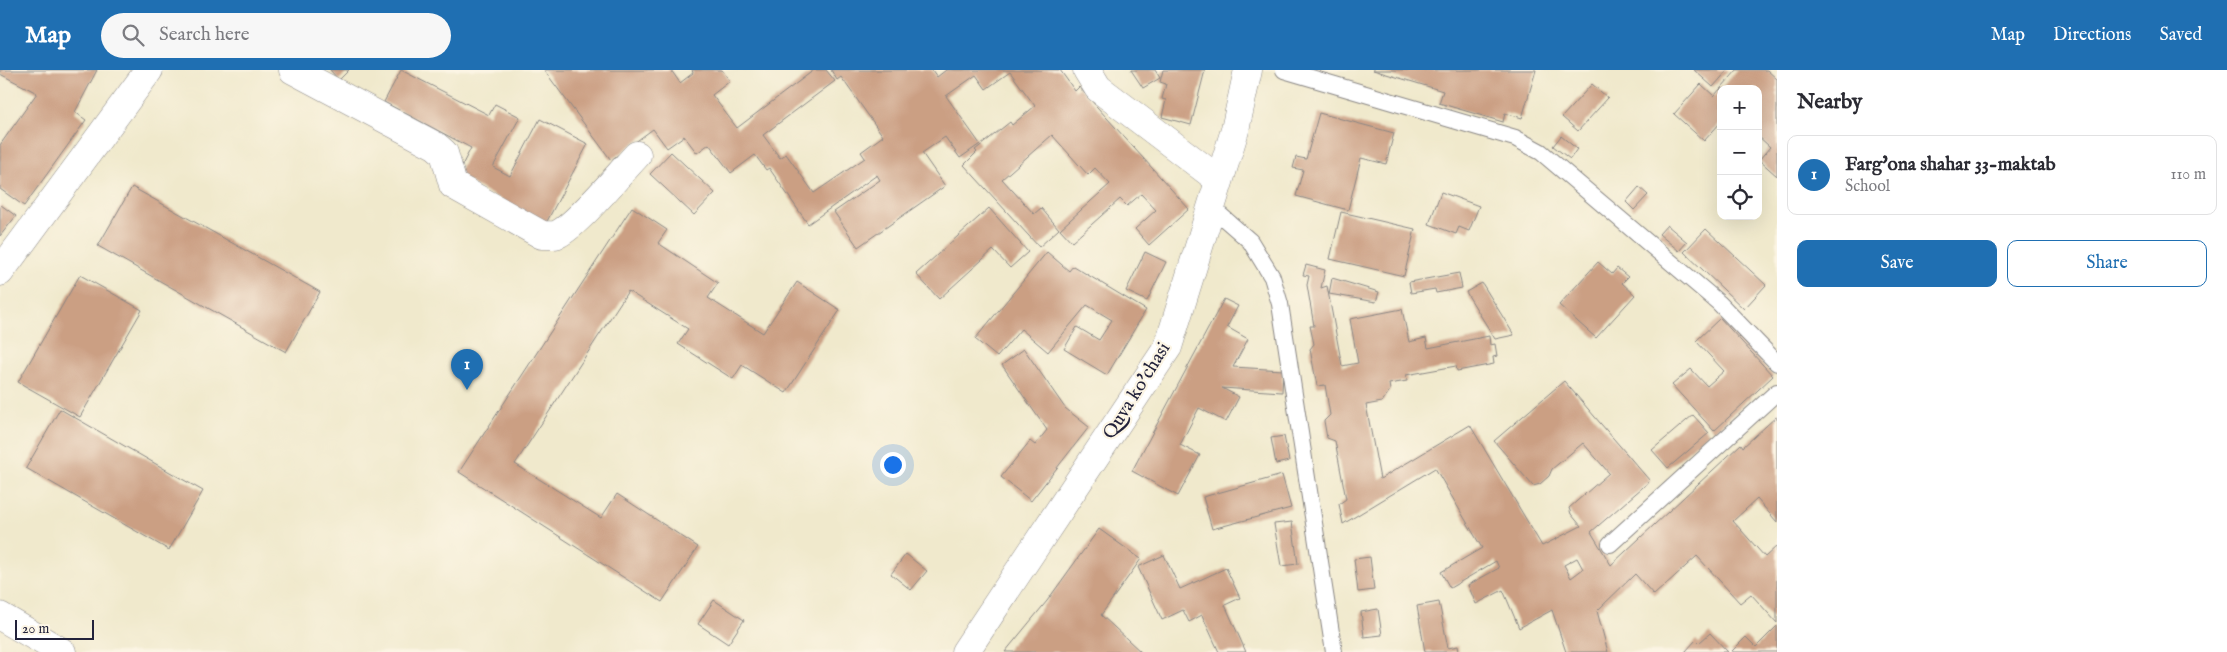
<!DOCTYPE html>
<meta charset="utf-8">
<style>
:root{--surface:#fff;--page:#f7f7f7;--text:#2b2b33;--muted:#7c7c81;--line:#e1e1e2;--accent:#1f6fb2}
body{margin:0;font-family:"IM FELL English",serif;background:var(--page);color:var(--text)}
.controls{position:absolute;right:15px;top:15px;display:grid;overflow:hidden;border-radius:10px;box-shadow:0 5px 20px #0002}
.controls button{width:45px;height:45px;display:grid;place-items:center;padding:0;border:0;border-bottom:1px solid var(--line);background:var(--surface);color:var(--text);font:25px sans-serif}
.scale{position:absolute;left:15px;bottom:12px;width:79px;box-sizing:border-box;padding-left:5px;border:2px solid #22223b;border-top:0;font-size:14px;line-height:18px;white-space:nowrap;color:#22223b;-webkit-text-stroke:4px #fcf5e5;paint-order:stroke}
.you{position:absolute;left:892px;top:394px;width:18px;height:18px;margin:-12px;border:4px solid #fff;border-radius:50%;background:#1a73e8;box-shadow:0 0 0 8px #1a73e833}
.badge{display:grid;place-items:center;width:32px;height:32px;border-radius:50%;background:var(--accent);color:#fff;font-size:16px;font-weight:700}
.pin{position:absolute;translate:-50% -41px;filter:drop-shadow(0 1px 2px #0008)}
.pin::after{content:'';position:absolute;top:26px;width:18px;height:15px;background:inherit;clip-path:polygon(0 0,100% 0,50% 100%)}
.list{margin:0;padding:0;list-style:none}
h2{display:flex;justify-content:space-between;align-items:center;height:65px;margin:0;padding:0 20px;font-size:21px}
h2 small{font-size:16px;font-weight:400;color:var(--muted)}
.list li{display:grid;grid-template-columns:32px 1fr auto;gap:15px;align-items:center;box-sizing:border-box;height:80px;margin:0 10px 10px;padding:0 10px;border:1px solid var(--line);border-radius:10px}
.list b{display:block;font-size:19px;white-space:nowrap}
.list p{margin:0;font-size:16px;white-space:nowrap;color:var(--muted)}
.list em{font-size:16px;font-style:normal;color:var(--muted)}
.actions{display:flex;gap:10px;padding:15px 20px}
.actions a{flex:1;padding:11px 0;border:1px solid var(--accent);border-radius:10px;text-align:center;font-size:18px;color:var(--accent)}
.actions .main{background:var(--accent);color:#fff}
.icon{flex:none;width:28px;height:28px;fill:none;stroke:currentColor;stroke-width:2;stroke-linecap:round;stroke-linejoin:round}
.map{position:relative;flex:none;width:1777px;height:582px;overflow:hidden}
header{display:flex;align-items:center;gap:30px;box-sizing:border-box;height:70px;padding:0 25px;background:var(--accent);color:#fff}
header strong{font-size:24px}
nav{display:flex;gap:28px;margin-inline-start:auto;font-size:18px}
.search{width:350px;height:45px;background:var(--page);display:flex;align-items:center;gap:12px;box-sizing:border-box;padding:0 18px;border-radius:28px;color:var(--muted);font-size:19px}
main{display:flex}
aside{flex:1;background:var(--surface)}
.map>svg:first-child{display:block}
.building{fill:#cb9f83;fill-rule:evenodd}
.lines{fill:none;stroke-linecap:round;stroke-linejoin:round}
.service-casing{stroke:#898684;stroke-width:18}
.minor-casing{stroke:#898684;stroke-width:29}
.secondary-casing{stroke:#898684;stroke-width:29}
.service{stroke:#fff;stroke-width:16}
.minor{stroke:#fff;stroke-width:28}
.secondary{stroke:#fff;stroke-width:28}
.labels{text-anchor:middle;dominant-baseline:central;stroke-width:4.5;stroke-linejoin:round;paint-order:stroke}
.street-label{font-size:19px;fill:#22223b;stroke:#fcf5e5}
</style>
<header>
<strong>Map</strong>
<div class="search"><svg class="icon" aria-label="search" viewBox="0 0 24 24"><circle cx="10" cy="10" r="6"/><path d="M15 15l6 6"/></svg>Search here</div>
<nav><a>Map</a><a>Directions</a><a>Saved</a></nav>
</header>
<main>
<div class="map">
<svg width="1777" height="582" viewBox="0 0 1777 582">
<rect width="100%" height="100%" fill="#fcf5e5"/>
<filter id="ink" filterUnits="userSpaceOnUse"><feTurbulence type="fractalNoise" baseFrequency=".02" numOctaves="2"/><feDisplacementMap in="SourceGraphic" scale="10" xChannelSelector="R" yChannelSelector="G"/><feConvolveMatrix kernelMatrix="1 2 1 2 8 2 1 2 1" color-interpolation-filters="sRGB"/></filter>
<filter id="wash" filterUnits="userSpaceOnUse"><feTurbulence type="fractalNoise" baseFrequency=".0096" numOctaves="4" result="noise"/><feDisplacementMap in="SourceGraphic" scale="20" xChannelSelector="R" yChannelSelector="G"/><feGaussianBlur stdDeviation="1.12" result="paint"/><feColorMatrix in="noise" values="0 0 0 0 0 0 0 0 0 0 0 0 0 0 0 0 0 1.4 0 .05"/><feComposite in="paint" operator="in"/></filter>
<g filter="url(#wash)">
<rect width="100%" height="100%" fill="#f0e9cc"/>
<g id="blocks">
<!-- building -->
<g class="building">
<polygon points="0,0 97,0 75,42 86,50 24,136 0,119 0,75 37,23 0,4"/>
<polygon points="330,0 349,0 339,10"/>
<polygon points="401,0 489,45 495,34 520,47 493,97 510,106 540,49 588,74 545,155 457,105 471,78 384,32"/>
<polygon points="544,0 671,0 680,13 693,3 692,0 722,0 730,11 712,25 737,58 814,0 826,0 835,11 763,65 780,88 786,84 814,123 865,88 861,82 883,66 841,7 837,10 831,0 932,0 937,7 946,0 1060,0 1075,21 1079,17 1189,139 1149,175 1135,159 1156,140 1141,124 1127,136 1120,129 1072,172 1060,159 1110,114 1095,98 1088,105 1052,65 1002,109 1034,144 1041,138 1059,159 1039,177 964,95 977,82 975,80 1010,52 1012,55 1035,36 1010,2 986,19 976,5 946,26 980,74 960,88 945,67 922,83 945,116 858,177 834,142 880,110 877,105 808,154 769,98 766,100 755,85 731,103 709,74 697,83 684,66 667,78 653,59 611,90"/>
<polygon points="1131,0 1155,0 1160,8 1143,18"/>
<polygon points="1163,0 1205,0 1191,55 1162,47 1166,30 1162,29 1166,14 1160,12"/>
<polygon points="1373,0 1536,0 1522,48 1505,43 1503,52 1439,33 1443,21"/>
<polygon points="1694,0 1728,0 1713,17"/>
<polygon points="1737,0 1767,0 1777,9 1777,106 1759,90 1770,77 1758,66 1758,19 1721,19 1721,52 1704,71 1674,44 1701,14 1714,26"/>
<polygon points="1592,14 1608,28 1578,61 1562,47"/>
<polygon points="1319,43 1394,63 1386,94 1361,88 1348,140 1296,126 1303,100 1293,98 1296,87 1306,89"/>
<polygon points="1561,66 1577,79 1570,89 1553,76"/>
<polygon points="671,82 715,123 694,145 650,104"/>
<polygon points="132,117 320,222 286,282 98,176"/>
<polygon points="1639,117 1648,125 1634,140 1626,132"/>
<polygon points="1441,122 1479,136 1469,161 1459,157 1456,164 1429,154"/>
<polygon points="1,135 16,146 0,166 0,137"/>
<polygon points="632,137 667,160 658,173 718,213 708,228 763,263 797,212 840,240 786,323 742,295 733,309 678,274 688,259 628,221 515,394 601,448 617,424 698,477 662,532 459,402"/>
<polygon points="989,138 1028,182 1010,198 993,180 939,229 916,204"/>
<polygon points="1341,142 1415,159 1404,206 1330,189"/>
<polygon points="1667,155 1687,172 1679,181 1659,164"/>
<polygon points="1706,159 1766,215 1744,239 1684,182"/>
<polygon points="1047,182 1069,201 1073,196 1146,240 1107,305 1064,279 1077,257 1099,270 1112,250 1087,235 1048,282 1021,259 997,287 975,269"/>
<polygon points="1145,182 1166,192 1147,231 1126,221"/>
<polygon points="1598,192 1612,204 1617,198 1628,207 1622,213 1635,225 1596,268 1559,235"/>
<path d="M1306,195L1325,200L1321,218L1327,216L1342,296L1358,293L1350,249L1402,239L1409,272L1426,268L1428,278L1489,266L1490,275L1495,274L1497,286L1493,287L1494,294L1457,301L1456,296L1406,305L1407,311L1389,314L1390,320L1382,332L1366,335L1380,409L1470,355L1542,476L1581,456L1571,444L1569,438L1609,403L1583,373L1552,399L1549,406L1540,414L1533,416L1494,371L1564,311L1650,411L1591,462L1611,495L1741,374L1743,377L1777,346V452L1757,429L1733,451L1765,487L1777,476V553L1751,524L1740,533L1697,486L1654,525L1635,504L1597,541L1608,582H1566L1552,540L1519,558L1503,520L1476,534L1468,515L1499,498L1496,491L1450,518L1441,502L1482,478L1435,398L1343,454L1339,434L1346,429L1335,371L1327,368L1324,351L1330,345L1325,315L1317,316L1310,279L1314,274L1310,256H1314L1307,215L1309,206L1303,205ZM1577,488L1583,499L1571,508L1564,495Z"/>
<polygon points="1459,203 1462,218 1436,223 1435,219 1411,223 1409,212"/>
<polygon points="80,205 142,240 80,347 18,312"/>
<polygon points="1332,208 1379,222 1376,232 1329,224"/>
<polygon points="1482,213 1514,265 1495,269 1466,222"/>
<polygon points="1224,229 1238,236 1227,257 1248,269 1233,297 1283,300 1282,322 1222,318 1239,327 1226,352 1199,338 1180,375 1200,385 1178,426 1132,401"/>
<polygon points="1720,248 1773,306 1714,361 1672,315 1691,299 1707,316 1724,301 1696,271"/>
<polygon points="1024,279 1065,338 1089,357 1031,431 1001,407 1030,371 1035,375 1047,360 1002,295"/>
<polygon points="60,339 203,421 169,480 26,398"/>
<polygon points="1693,345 1709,363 1668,398 1652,380"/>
<polygon points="1284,366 1289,391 1276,394 1271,368"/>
<polygon points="1282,405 1291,438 1212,459 1203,427"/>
<polygon points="1292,452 1298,494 1281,496 1274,454"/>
<polygon points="1099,459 1141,489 1101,545 1141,582 1005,582 1047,531"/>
<polygon points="906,484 927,501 911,520 891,504"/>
<polygon points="1164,485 1180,519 1226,498 1240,528 1225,535 1246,582 1219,582 1202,545 1189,552 1183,540 1162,550 1138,497"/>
<polygon points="1370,487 1374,520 1358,522 1354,489"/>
<polygon points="714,530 744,550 728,574 698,554"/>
<polygon points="1439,532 1448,578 1458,576 1459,582 1425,582 1417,536"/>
<polygon points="1378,539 1382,565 1364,567 1361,542"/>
<polygon points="1777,556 1777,582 1731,582 1746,567 1756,577"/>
<polygon points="1710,563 1728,582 1685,582 1696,570 1699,573"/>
</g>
</g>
</g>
<g filter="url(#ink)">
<use href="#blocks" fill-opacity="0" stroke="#898684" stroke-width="1"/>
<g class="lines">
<!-- service casing -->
<g class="service-casing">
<g id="service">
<polyline points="1284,0 1515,68 1541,82 1719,233 1777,293"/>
<polyline points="1211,137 1250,171 1272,207 1280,234 1334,582"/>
<polyline points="1610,474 1777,322"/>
</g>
</g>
<!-- minor casing -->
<g class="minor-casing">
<g id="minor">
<path d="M293,0L436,76L444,83L453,115L542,165C548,165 553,166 558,164C578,154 619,104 637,85"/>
<polyline points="1087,0 1098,18 1219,110"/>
<polyline points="0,202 149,0"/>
</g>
</g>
<!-- secondary casing -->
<g class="secondary-casing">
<g id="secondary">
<polyline points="0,546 62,582"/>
<polyline points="965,582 1168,277 1235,60 1248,0"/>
</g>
</g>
<!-- service -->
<use href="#service" class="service"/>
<!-- minor -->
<use href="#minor" class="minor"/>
<!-- secondary -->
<use href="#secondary" class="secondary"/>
</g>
</g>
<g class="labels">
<!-- street labels -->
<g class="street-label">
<text transform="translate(1137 321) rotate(-58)">Quva ko'chasi</text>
</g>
</g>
</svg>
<div class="controls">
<button>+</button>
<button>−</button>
<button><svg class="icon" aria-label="locate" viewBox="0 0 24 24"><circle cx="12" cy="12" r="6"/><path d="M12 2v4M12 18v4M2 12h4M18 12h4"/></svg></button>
</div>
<div class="scale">20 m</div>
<div class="you"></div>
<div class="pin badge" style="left:467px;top:320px">1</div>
</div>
<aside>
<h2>Nearby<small></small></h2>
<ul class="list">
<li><span class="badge">1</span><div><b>Farg'ona shahar 33-maktab</b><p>School</p></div><em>110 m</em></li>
</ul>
<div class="actions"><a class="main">Save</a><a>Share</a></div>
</aside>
</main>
